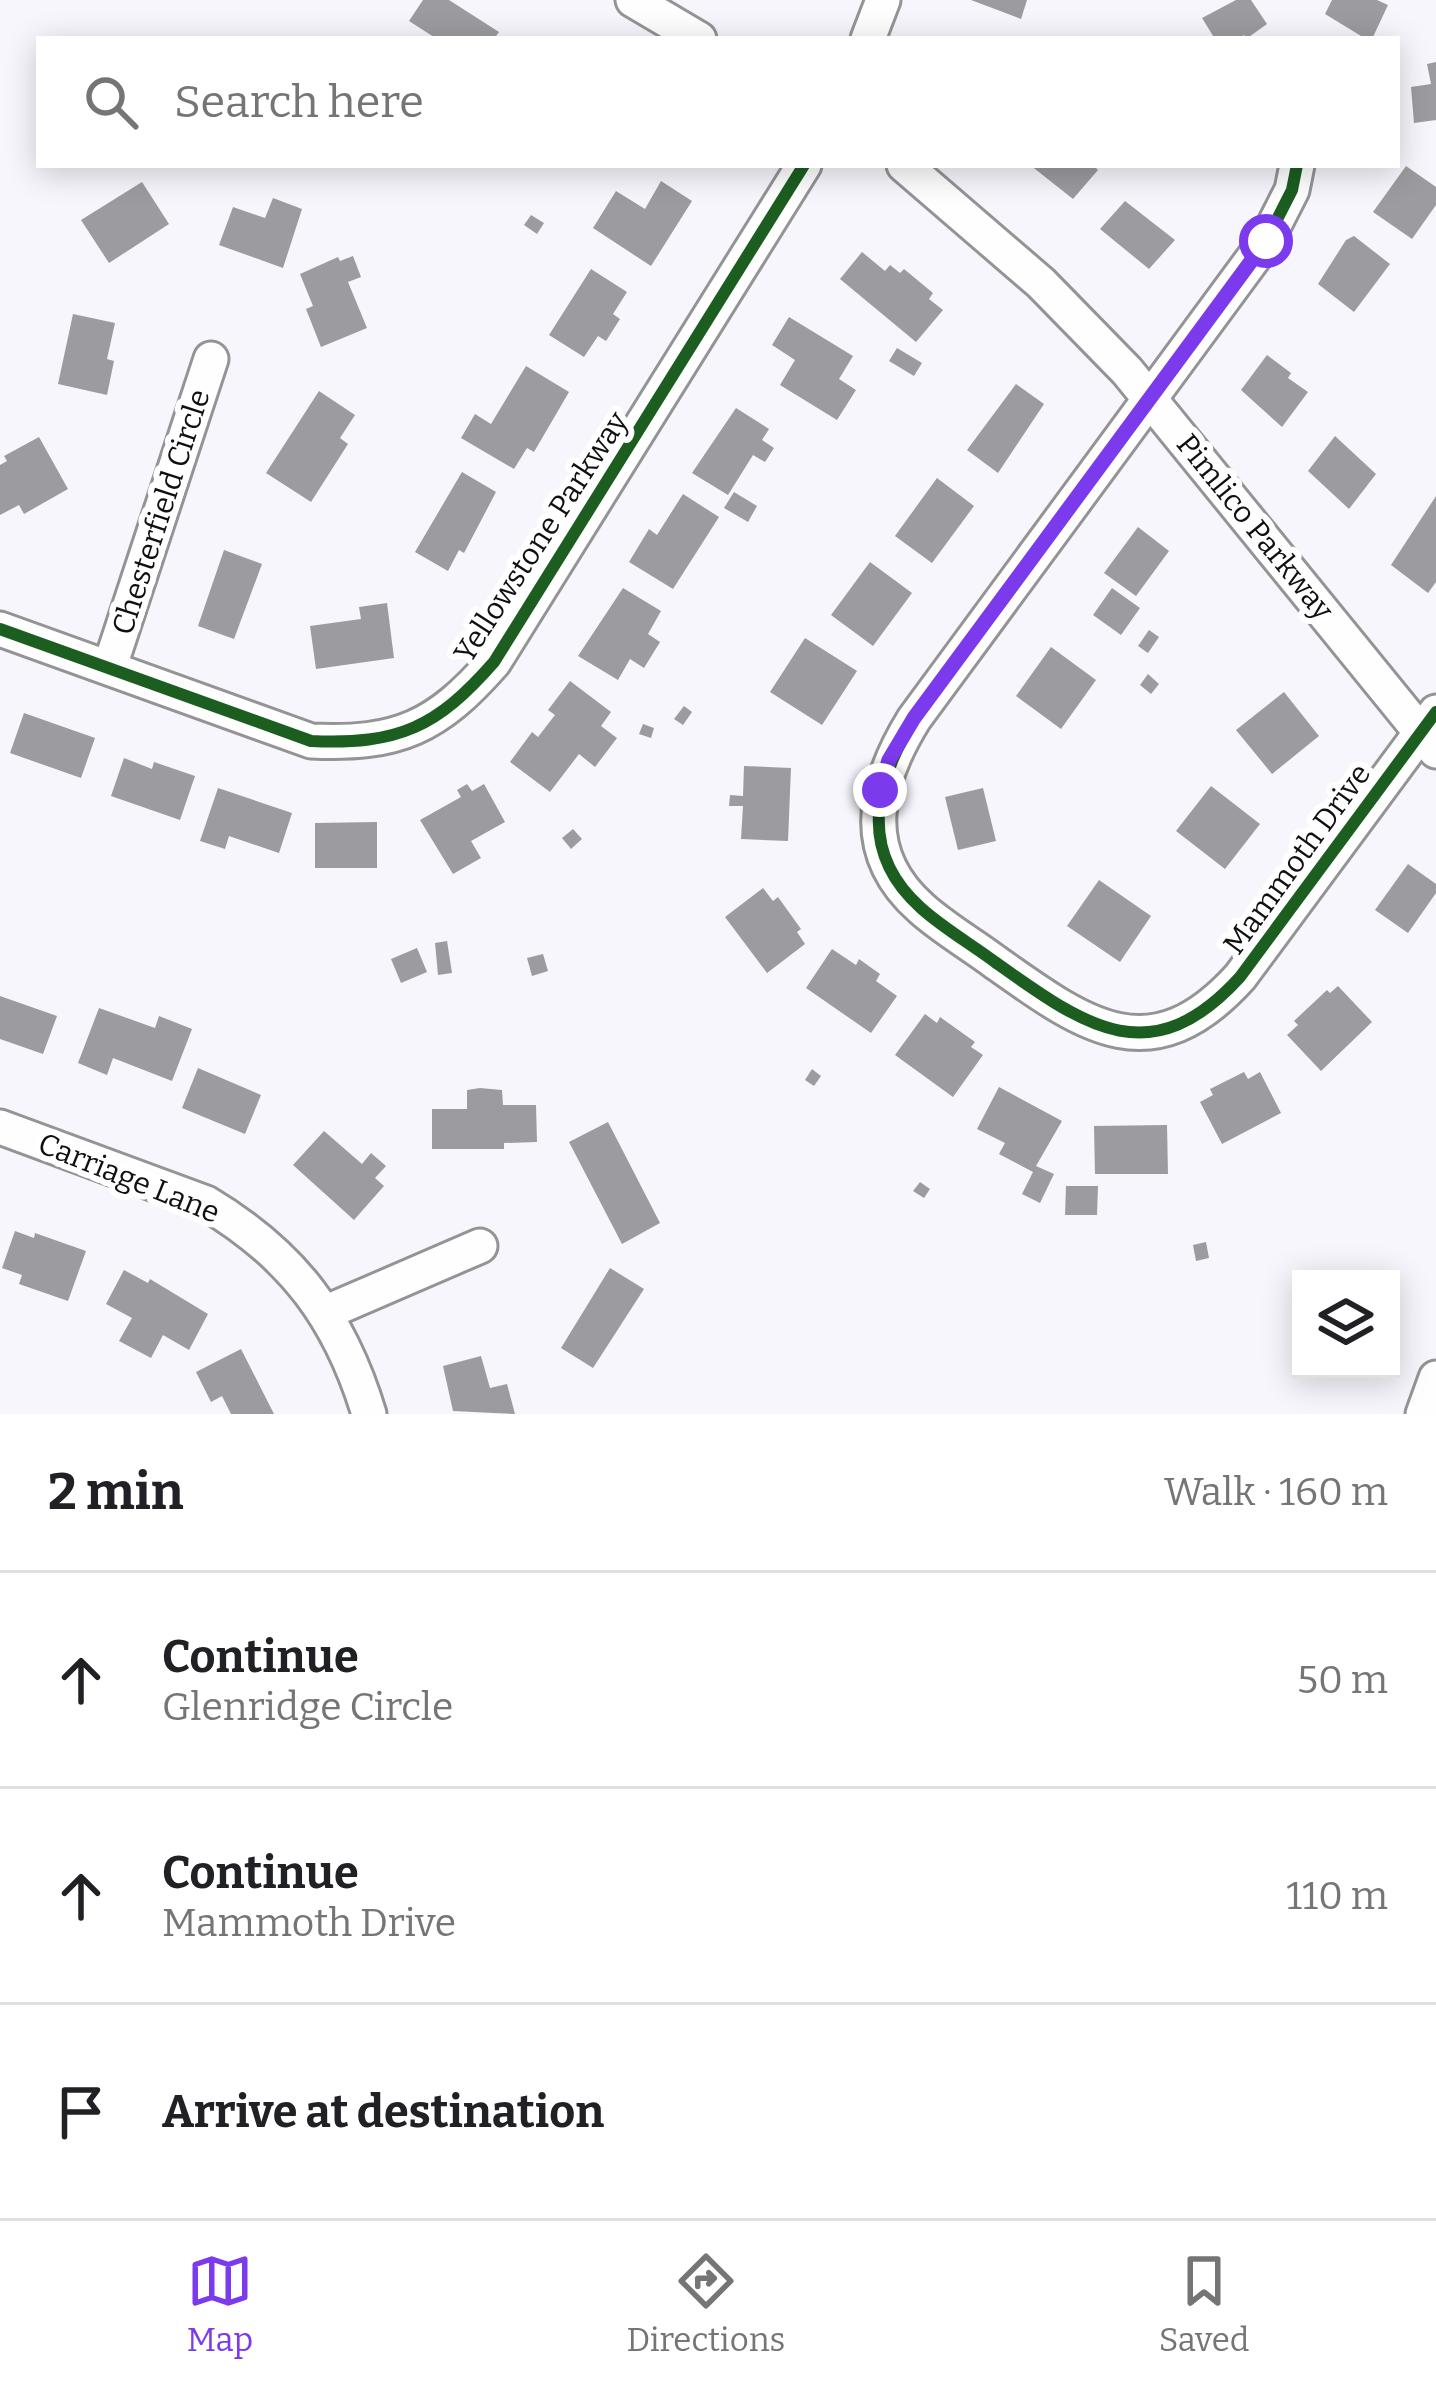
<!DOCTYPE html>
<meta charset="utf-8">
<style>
:root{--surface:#fff;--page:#f6f6f6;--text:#202124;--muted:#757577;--line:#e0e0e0;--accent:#7c3aed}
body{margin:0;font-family:Bitter,serif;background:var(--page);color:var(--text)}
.controls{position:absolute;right:36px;bottom:36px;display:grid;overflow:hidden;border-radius:0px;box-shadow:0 6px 30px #0003}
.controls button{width:108px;height:108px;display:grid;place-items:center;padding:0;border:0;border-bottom:3px solid var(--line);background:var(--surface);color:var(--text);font:60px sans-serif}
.stop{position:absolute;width:36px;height:36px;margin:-27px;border:9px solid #7c3aed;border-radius:50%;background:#fff}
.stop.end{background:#7c3aed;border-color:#fff;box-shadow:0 3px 12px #0008}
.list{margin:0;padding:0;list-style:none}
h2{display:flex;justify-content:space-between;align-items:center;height:156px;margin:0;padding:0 48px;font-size:51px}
h2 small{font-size:39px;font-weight:400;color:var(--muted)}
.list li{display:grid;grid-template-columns:78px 1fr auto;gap:36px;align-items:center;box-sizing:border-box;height:216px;padding:0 48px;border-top:3px solid var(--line)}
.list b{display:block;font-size:45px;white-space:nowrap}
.list p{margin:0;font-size:39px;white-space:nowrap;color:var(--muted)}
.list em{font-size:39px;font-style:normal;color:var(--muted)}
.icon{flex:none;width:66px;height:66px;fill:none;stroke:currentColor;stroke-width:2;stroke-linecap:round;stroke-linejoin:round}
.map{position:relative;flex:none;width:1436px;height:1414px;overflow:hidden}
.search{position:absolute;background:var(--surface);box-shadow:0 6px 30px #0003;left:36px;right:36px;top:36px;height:132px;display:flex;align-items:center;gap:30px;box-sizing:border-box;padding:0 42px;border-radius:0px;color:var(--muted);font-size:45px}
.sheet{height:804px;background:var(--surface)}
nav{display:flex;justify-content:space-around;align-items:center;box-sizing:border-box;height:168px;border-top:3px solid var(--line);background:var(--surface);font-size:33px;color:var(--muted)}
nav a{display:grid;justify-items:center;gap:6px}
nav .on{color:var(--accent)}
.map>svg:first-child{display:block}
.building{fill:#9b9ba0}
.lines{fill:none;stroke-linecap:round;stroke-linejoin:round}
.minor-casing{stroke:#949496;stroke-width:39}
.minor{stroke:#fefeff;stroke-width:33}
.cycleway-casing{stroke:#fff;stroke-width:20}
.cycleway{stroke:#1b5e20;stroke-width:12}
.route{stroke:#7c3aed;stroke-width:15}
.labels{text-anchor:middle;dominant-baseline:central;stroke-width:12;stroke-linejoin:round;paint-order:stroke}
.street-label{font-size:30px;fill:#101010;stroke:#fff}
</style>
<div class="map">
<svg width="1436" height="1414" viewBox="0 0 1436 1414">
<rect width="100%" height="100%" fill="#f7f6fc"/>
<!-- building -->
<g class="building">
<polygon points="423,0 449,0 499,32 494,39 437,39 409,21"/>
<polygon points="971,0 1027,0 1021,19"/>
<polygon points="1236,0 1251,0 1267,24 1246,39 1244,35 1238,39 1215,39 1202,18"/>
<polygon points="1332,0 1377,0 1388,5 1372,39 1366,39 1325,14"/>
<polygon points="1436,62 1436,120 1414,123 1411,87 1431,84 1427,64"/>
<polygon points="1030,165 1093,165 1098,170 1073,199"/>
<polygon points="1406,166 1436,187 1436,205 1412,239 1373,212"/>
<polygon points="661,181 692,201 651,266 593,228 616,191 645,209"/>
<polygon points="142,182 169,224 109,263 81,220"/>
<polygon points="273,198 302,209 283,268 219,245 233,207 265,218"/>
<polygon points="1125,201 1175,240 1149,269 1100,229"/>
<polygon points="531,215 544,223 537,234 524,225"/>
<polygon points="1354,236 1390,264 1354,312 1318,284 1346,240"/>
<polygon points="862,252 885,271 890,265 900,273 904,269 933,293 929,299 943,310 916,342 840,279"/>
<polygon points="353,256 361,277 348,282 367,328 321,347 306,309 313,306 300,274 338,257 340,261"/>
<polygon points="591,269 627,292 613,314 620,319 606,341 598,336 584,357 549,335"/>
<polygon points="73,314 115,323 107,359 114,361 107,395 58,384"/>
<polygon points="789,317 853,356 839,379 856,390 837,420 780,385 795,360 772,345"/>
<polygon points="897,348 922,363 914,376 889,361"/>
<polygon points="1267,355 1291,373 1288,378 1308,392 1282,427 1241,390"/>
<polygon points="526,366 569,392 534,452 527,448 514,469 461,438 475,414 491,424"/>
<polygon points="1016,384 1044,404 998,473 967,450"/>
<polygon points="319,391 355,415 340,438 348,444 311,502 266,473"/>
<polygon points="736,408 769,429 762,440 774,448 765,462 753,455 728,495 692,473"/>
<polygon points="1335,436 1376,474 1349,509 1308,471"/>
<polygon points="39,437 68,489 24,514 19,505 0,515 0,465 7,461 4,456"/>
<polygon points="462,472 496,492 464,553 459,550 448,571 415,552"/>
<polygon points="937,478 974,506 932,563 895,536"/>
<polygon points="734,492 757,506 748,522 724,508"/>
<polygon points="683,494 719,517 673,589 629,562 649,529 657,535"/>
<polygon points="1436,496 1436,582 1428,593 1391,565"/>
<polygon points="1138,527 1169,551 1136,596 1104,573"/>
<polygon points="224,550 262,564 234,639 198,626"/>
<polygon points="870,562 912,593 873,646 831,615"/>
<polygon points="623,588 661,611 648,634 660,642 644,668 630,659 618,680 578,656"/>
<polygon points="1112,588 1140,608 1121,635 1093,615"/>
<polygon points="387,603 394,658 316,669 310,626 361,619 359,607"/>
<polygon points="1149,630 1159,637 1148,653 1138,646"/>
<polygon points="805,638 857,671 822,725 770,692"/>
<polygon points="1051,647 1096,680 1061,729 1016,696"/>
<polygon points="1148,674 1159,684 1151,694 1140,685"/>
<polygon points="570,681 611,712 601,726 617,738 595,767 579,754 550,792 510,762 532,732 538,737 555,715 548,710"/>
<polygon points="1284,692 1319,736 1272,774 1236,730"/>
<polygon points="684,706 692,712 683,725 674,719"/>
<polygon points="24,713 95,738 81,778 10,753"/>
<polygon points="643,724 654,728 651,738 639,734"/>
<polygon points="124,758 152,769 154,762 195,776 180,820 111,796"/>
<polygon points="744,766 791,768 788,841 741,839 743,806 729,806 730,795 743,796"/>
<polygon points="467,784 472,791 484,784 505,822 471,841 481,858 453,874 420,820 461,797 457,790"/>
<polygon points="1211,786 1260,824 1225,869 1176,831"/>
<polygon points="218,788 292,813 279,853 229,836 225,849 200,841"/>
<polygon points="983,788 996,841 958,850 945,797"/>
<polygon points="377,822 377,868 315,868 315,823"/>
<polygon points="573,829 582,839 571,849 562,838"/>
<polygon points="1408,864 1436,884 1436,893 1408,933 1375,910"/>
<polygon points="1099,880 1151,916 1120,962 1067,926"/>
<polygon points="763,888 773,901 778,897 801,929 797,932 805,944 767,973 725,917"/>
<polygon points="447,941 452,973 438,975 435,943"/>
<polygon points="417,948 427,972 401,983 391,959"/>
<polygon points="832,949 856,965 859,959 880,974 876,981 897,996 871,1033 806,988"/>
<polygon points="543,954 548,971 532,976 527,958"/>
<polygon points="1338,986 1372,1022 1321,1071 1287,1035 1298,1025 1294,1021 1327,990 1330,993"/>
<polygon points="0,996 57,1016 43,1054 0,1039"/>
<polygon points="99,1008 155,1028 159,1016 192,1029 172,1081 113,1058 107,1075 78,1063"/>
<polygon points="925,1014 937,1023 940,1017 975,1042 971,1047 983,1055 953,1097 895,1055"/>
<polygon points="198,1068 261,1095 245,1134 182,1108"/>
<polygon points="812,1069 821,1076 814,1086 805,1080"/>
<polygon points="1244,1072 1248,1079 1260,1072 1281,1113 1222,1144 1200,1102 1213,1095 1210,1089"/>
<polygon points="999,1087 1062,1121 1036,1166 1054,1174 1040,1203 1022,1194 1033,1172 999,1154 1005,1143 977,1129"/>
<polygon points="480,1088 502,1090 503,1105 536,1105 537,1142 504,1143 504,1149 432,1149 432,1109 467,1109 467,1090"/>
<polygon points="608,1122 660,1223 622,1244 569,1142"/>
<polygon points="1167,1125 1168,1174 1095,1174 1094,1126"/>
<polygon points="324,1131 362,1164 371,1153 386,1166 375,1178 384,1186 354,1220 293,1165"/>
<polygon points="920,1182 930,1189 924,1198 913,1191"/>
<polygon points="1066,1186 1098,1186 1097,1215 1065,1215"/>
<polygon points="15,1231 34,1238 35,1233 86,1251 68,1301 19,1284 22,1275 2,1268"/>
<polygon points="1206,1242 1209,1258 1196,1261 1193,1245"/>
<polygon points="610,1268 644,1289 593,1368 561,1348"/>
<polygon points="124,1270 148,1283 150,1279 208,1314 189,1350 163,1335 151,1358 119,1341 132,1318 106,1304"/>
<polygon points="241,1349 274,1414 231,1414 222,1396 211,1402 196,1372"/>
<polygon points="481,1356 490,1388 507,1384 515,1414 453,1411 443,1366"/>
</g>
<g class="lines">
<!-- minor casing -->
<g class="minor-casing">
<g id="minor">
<polyline points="633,0 699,39"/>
<polyline points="868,39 883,0"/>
<polyline points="904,165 1041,283 1127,371 1436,751"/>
<path d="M1297,165L1292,190L1266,241L914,719C875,782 857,851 921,908C943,928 971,944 995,962C1085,1026 1151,1075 1240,977L1436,712"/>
<path d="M0,629L311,741C399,745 437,727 494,662L804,165"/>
<polyline points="110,666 211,359"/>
<path d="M0,1127L206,1203C293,1255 340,1318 369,1414"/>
<polyline points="327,1312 480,1246"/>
<polyline points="1423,1414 1436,1378"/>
</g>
</g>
<!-- minor -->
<use href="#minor" class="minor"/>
<!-- cycleway casing -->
<g class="cycleway-casing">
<g id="cycleway">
<path d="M1297,165L1292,190L1266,241L914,719C875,782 857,851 921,908C943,928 971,944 995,962C1085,1026 1151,1075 1240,977L1436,712"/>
<path d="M0,629L311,741C399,745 437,727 494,662L804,165"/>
</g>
</g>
<!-- cycleway -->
<use href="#cycleway" class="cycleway"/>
</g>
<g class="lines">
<!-- route -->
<polyline class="route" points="880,790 889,760 914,718 1266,241"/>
</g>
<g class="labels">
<!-- street labels -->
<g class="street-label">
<text transform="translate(161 512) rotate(-72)">Chesterfield Circle</text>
<text transform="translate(1255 527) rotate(51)">Pimlico Parkway</text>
<text transform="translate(541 537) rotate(-57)">Yellowstone Parkway</text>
<text transform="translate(1297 859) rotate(-54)">Mammoth Drive</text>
<text transform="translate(129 1178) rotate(22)">Carriage Lane</text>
</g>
</g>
</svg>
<div class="controls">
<button><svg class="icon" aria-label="layers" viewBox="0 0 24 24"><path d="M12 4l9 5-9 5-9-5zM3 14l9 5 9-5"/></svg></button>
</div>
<div class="stop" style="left:1266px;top:241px"></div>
<div class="stop end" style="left:880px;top:790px"></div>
<div class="search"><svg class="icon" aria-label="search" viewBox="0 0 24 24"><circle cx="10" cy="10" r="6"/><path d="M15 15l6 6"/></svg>Search here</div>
</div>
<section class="sheet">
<h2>2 min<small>Walk · 160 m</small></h2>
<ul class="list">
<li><svg class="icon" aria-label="ahead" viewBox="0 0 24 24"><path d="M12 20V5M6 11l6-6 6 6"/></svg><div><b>Continue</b><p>Glenridge Circle</p></div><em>50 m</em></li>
<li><svg class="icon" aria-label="ahead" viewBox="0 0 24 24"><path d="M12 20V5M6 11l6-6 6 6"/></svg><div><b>Continue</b><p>Mammoth Drive</p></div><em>110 m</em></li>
<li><svg class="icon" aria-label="arrive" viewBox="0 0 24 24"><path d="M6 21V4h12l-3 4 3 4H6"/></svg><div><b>Arrive at destination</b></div></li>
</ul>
</section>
<nav>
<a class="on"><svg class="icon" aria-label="map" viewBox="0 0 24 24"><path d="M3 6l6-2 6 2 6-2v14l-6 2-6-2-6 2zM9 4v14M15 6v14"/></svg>Map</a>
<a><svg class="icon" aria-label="directions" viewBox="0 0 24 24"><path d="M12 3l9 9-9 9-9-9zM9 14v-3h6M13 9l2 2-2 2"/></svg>Directions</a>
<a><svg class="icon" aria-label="saved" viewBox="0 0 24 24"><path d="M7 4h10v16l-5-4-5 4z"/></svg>Saved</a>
</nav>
